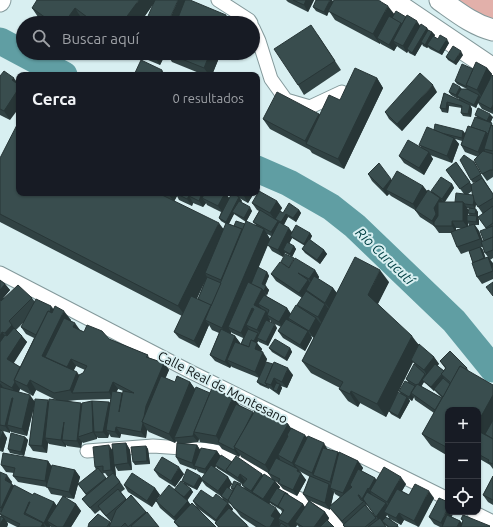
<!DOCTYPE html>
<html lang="es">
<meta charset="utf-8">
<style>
:root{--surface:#171b24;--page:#242831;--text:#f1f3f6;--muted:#9ea1a6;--line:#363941}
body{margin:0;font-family:Ubuntu,sans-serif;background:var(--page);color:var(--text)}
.controls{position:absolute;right:12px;bottom:12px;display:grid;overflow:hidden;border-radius:8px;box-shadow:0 1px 3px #0004}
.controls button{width:36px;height:36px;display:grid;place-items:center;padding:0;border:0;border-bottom:1px solid var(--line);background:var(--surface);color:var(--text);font:20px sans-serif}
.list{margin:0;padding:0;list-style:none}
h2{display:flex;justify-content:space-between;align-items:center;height:52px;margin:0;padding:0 16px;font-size:17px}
h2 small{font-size:13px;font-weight:400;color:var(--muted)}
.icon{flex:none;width:22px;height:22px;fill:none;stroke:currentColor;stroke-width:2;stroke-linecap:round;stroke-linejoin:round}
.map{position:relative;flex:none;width:493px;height:527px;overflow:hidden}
.search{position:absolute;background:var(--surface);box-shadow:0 1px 3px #0004;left:16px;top:16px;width:244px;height:44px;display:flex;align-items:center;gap:10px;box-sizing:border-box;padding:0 14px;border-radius:22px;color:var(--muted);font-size:15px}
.panel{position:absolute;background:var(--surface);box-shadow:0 1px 3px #0004;left:16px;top:72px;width:244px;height:124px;border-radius:8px}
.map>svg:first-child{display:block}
.green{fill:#e2b0aa}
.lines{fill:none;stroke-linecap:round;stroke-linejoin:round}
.river{stroke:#609ea3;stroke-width:27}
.street-casing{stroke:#83999b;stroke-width:15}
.secondary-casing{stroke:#83999b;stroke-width:21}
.primary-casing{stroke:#83999b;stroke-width:23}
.street{stroke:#fff;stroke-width:13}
.secondary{stroke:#fff;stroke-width:19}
.primary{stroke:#fff;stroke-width:21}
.wall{fill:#314243;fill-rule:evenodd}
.shaded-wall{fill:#283637}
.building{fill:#394d4e;stroke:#283637}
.labels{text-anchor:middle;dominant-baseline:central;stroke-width:4;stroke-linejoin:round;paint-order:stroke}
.street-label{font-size:13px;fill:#0c1415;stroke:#d8eff1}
.water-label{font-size:14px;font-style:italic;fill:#024044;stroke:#d8eff1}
</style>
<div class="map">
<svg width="493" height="527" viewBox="0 0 493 527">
<rect width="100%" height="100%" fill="#d8eff1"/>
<!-- green -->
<polygon class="green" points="457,0 493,0 493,19 487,18"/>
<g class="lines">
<!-- river -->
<g class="river">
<polyline points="0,41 64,75"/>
<polyline points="257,169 289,183 331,207 355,226 454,321 493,369"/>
</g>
<!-- street casing -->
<g class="street-casing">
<g id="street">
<polyline points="218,0 249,20 251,23"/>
<polyline points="253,28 259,41 271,79 286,100 310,107 342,92"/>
<polyline points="0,273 191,372 448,499"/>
<polyline points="87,451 153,446 211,450 225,454 240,460 281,486 282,490 308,503 331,516 338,527"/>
<polyline points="473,512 493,522"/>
</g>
</g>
<!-- secondary casing -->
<g class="secondary-casing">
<polyline id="secondary" points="0,2 1,0"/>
</g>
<!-- primary casing -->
<g class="primary-casing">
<g id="primary">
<polyline points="391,0 493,69"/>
<path d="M440,0C457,12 473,25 493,30"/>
</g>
</g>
<!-- street -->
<use href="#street" class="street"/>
<!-- secondary -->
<use href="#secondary" class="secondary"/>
<!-- primary -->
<use href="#primary" class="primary"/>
</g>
<!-- wall -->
<g class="wall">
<polygon points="286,0 314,0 308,12 288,2"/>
<polygon points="333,1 394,14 420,26 427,28 428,30 432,32 435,35 434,37 438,39 449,43 442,55 430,49 428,47 427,48 423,46 422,44 415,56 409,53 408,51 407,53 398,47 397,46 394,51 381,44 380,43 380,44 335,20 329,11 327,16 316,11 313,7"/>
<polygon points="154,3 140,23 87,23 83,21 82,23 44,23 40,20 32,8"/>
<polygon points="318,35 341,70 304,95 298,85"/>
<polygon points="139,53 221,53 212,75 204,75 172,62 166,53 160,65 141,57"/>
<polygon points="463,55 456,65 448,60 446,57"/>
<polygon points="487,68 492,74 490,79 493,76 493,114 482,109 478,103 476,108 459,100 458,98 458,99 451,95 449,92 460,87 462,89 467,89 457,84 455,81 473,69"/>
<polygon points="0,76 10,120 0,115"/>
<polygon points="377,78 383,88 344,169 312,153 310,150 270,129 263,119 320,114 340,100"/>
<polygon points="437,92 402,131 389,119 385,112"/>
<polygon points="444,93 470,105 472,109 471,117 463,116 461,113 462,108 449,106 448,113 442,112 440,108"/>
<polygon points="475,115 493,117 490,123 493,125 493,177 487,181 482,174 478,157 465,152 461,145 462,141 455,139 459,144 452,163 430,155 433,159 424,175 404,163 399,156 421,147 419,145 434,130 463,131 465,134 471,127 477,117"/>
<path d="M0,158L19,193L164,196L159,193H225L229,198L233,194L232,193H254L248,203L239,198L242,201L241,202L252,211L246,222L234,214L229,224L234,226L245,224L256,225L253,222L259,211L257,210L252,203L277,201L282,208L280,211L283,213L299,210L301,213L296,222L288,217L284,225L292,232L310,233L312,236L310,240L324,250L327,254L320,264L305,253L302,249L305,246L292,238L289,244L294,246L296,249L292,257L285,253L283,257L272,251L268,245L258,269L267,272L269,276L265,286L269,290L267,295L265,294L266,296L287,308L291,314L299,307L297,305L302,298L276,281L271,274L315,270L319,277L318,279L333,288L337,293L389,282L378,304L419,345L434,357L439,364L437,365L444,371L445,368L440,361L467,368L469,372L493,385V469L490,465L478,458V410H448V456L431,446L422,434L434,413L415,400L414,397L412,401L409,399L410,401L400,419L391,414L389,411L386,417L360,403L358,407L348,401L339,389L340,388L311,373L302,361L314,338L311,336L312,338L305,351L283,338L278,331L281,327L271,322L270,320L269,322L277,328L268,346L259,342L258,341L257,343L262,349L261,351L267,359L265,364L293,375L287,388L281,386L282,388L279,395L269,388V389L260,385L257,382L259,378L232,367L231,366L230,368L215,361L210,355L219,333L212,330L209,325L199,348L179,338L174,332L182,316L0,222ZM177,196L179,200L192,206L193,203L203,207L206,203L207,205L221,212L219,218L221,221L226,224L224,229L174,201ZM267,234L271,236L270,239ZM205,281L198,299H197ZM231,332L232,333L243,338L241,344L235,336L231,334ZM413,362L416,366L406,379L408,382L399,391L401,394L395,398ZM424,382L434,391V390L442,398L421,386Z"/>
<path d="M456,162L472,185L478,181L473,183L471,180L474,162L483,178L493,194V258L490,260L493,264V279L482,284L477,277L469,251L461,254L457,247L452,233H439L434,226L420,217L415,210L391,196L389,194L387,196L372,181L368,174L392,180L423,186L427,192H432L452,184L454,188L445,202H455L464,194L446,170ZM472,191L473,195H467ZM476,204L483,214L478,217L487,229L484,241H483L479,231L475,225H479V220L478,217V212L475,209ZM467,208H470L468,213L470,216L468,215ZM468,223L469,225H472L468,226ZM456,228H464L456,230ZM481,247H483L485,253L488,257L485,258L483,250Z"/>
<path d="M0,280L5,284L10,290L3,298H32L35,302L53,309L71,320V321L80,330L84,332L109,339L148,355L149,358L164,363L169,370L165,378L175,382H190L195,389L239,405L253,413L288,424L291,428L327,449L358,461L363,468L361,471L375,478L376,480L406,484L402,491L409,495L434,498L419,527L404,520L401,525L390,519L399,527H387L385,525L386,527H344L343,524L330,508V510L310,501L325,512L329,518L328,521L334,527H299L297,525L296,527H256L241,517L232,505L225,501L228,503L233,509L232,511L247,525L249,527H218L215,523L216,522L197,508L193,501L213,498L223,499L222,497L206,486L202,481L197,490L186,485L191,489L193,492L187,500L191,505L216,527H178L174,522L175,521L160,508L156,501L152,507L128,492L124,485L155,488L160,495L156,500L174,490L184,483L182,481L202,478L205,474L199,472L196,469V470L180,464L176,457L178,444L176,441L175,443L149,432L147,430L146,438L121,434L120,438L111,437L109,434L108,438H98L97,437V439L83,443L82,442L81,448L67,446L66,445V447L49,444L48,443L47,453L33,451L29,445L34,407L27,436L11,432L10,431V433L0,430ZM24,322L21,327L26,334L34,338L20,367L13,363L27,342L16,330ZM76,366L85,370L83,373L79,375L73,371ZM20,389L33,396L36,390L56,400L49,402L34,401L19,392ZM118,389L123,391V394L122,393L116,392ZM111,399L110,403L109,402L92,403V401L82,404L68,401L77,400ZM199,439L200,442L219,445L222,449L239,457L240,455L241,457L268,473L272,479L263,476L262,474L232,462L220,456L217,451L200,450L197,445L184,444L198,442ZM216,466L217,468L230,476L242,484L245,489L243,487L231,488L233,491L229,488L232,484L228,477L215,468ZM299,471L310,477L303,494L308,501H309L305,508L303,504L279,489L280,487L275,481L278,483L283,489L297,496L306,480L301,473ZM334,492L335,494L340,497L331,505ZM270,503L271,504L281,510L282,512L281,515L269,504ZM366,504L367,505L378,519L368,508ZM387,515L389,518L384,520Z"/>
<polygon points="269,348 290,348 292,352 287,361 272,352"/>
<polygon points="0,430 7,438 3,452 0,451"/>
<polygon points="25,437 28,440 24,456 10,453 8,449"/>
<path d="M126,443L130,450L132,470L118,471L115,466L116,476L125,489L121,492L127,500L131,495L159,527H88L110,522L111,523L112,522H111L100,510L95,514L82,499L86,495L78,484L96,470L95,467L112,450ZM105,473L108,477L106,479L102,474Z"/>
<polygon points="146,446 148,449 150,464 135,465 133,462"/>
<polygon points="48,461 51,466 75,470 80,477 74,499 63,497 76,504 81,511 71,527 51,527 51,526 50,527 17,527 7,522 8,524 7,527 0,527 1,516 0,514 1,512 0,512 0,472 12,482 11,483 14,486 33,495 54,502 57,506 63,496 51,494 47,487 18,482 13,476 14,473 6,472 1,465"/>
<polygon points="154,470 184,474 175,487 159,477"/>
<polygon points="493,476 493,505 488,502 483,495"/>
<polygon points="429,517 452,517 460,521 462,523 463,521 461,519 490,526 490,527 440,527 434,524"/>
</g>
<!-- shaded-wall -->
<g class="shaded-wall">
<polygon points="139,0 156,0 140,23 122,23"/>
<polygon points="178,0 189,0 179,23 168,23"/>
<polygon points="306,0 314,0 308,12 304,5"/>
<polygon points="330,0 332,0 333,1 327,16 324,12"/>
<polygon points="388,6 395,15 377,38 380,43 380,44 373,34"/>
<polygon points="75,8 83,21 82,23 64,23"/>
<polygon points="226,15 232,23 222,23"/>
<polygon points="417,21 421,27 407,49 408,51 407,53 403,46"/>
<polygon points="401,23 406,29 393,41 397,46 394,51 389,45"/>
<polygon points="427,28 429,31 421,42 422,44 415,56 412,53"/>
<polygon points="432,32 435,35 429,46 427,45 428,47 427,48 425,45"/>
<polygon points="447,39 449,43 442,55 439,52"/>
<polygon points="461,51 463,55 456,65 454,62"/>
<polygon points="155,53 166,53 160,65 154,56"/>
<polygon points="210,53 221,53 212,75 209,75 204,68"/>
<polygon points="487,68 492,74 482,97 477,90"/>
<polygon points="162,70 165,75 160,75"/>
<polygon points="14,78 19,85 19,108 10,120 4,111 12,80"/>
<polygon points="377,78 383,88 344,169 338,159"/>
<polygon points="433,85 437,92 402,131 397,124"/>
<polygon points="460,87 462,90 457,96 458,98 458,99 456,95"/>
<polygon points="479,95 481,98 478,102 478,103 476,108 474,105"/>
<polygon points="447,102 449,106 448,113 446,109"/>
<polygon points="470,105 472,109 471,117 468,114"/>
<polygon points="493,105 493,112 491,109"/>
<polygon points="319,114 326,123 307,144 305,141"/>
<polygon points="490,114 493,117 490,124 487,121"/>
<polygon points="463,131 466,134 464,141 462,138"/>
<polygon points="486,132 490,139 484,149 485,151 483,159 478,152"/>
<polygon points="454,138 459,144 452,163 447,156"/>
<polygon points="429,152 433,159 424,175 419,168"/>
<polygon points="257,178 260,183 257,188"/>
<polygon points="391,179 395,185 386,190 389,194 387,196 383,189"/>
<polygon points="452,184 454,188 444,202 442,199"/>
<polygon points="423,186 428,192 417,211 413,204"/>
<polygon points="170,193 178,193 175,193 177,196 174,202 169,195"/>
<polygon points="202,193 210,193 202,198 206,203 203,207 199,201"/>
<polygon points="225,193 230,199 223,213 218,206"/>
<polygon points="246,193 254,193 248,203 244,196"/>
<polygon points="474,195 477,199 475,209 473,205"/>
<polygon points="189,196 193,203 192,206 187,199"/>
<polygon points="239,197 242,201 235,213 232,212 234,214 228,225 226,222"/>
<polygon points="440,198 445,204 435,226 432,221 434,208"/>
<polygon points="277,201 282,208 275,220 270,213"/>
<polygon points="463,202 468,209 468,221 467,221 468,223 468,228 463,221"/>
<polygon points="250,207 252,211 246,222 244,218"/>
<polygon points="476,209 478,212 478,217 479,220 479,225 476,222 477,216 475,214"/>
<polygon points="299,210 301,213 296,222 293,218"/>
<polygon points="286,214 288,217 283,226 281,222"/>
<polygon points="278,221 283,227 276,239 271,232"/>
<polygon points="452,221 456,228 456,233 452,226"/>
<polygon points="219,223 228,235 205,273 207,277 187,318 178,306"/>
<polygon points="474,224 479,231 484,246 480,239"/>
<polygon points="289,228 294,235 290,236 292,238 285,251 283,250 285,253 283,257 278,250"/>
<polygon points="242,229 247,236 226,287 221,280"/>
<polygon points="264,229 270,239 233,329 228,327 231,332 229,338 222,328"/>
<polygon points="310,233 312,236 306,247 304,244"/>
<polygon points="294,246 296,249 292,257 290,254"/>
<polygon points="480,247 483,250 487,262 485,259"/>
<polygon points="324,250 327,254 320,264 317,260"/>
<polygon points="488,257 493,263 493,269"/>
<polygon points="315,270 319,277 314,286 309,279"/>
<polygon points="380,270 389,282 376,307 368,295"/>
<polygon points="267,272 269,276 264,287 262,284"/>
<polygon points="308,280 313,287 306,290 308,293 304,299 299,293"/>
<polygon points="5,284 10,290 0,302 0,290"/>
<polygon points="266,286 269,290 267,295 264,291"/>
<polygon points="333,288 338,295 330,309 325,303"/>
<polygon points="262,289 267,296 262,306 258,304 261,308 259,312 254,305"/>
<polygon points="325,304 330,311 322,324 318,317"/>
<polygon points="211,305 215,312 205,320 209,325 199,348 194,341"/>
<polygon points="51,306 56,313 43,343"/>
<polygon points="252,308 257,315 246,325 250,330 245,339 241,333"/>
<polygon points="287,308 291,315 288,318 289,319 283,329 279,322"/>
<polygon points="64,311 71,320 51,362 42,356"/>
<polygon points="266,311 271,317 267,315 270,320 262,336 257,330"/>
<polygon points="316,318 321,324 314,338 309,331"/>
<polygon points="75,323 80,330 73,327"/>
<polygon points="275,324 277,328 268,346 266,342"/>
<polygon points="12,325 19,334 12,343 5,333"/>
<polygon points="308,331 312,338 305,351 300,345"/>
<polygon points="2,332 9,341 0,357 0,336"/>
<polygon points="258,333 260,337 257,338 258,341 257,343 262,349 260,356 250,349"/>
<polygon points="22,336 27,342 12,366 7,359"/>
<polygon points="235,336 240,343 232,362 227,360 231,366 230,368 225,362"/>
<polygon points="412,336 421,348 411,360 413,362 386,417 377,404"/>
<polygon points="290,348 292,352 287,361 285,358"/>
<polygon points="263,352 267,359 260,378 255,372"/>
<polygon points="434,357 439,364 428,377 424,370"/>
<polygon points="71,359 76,366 71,376 66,369"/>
<polygon points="164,363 169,370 151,413 143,423 146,406"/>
<polygon points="288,368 293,375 287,388 282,382"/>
<polygon points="77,372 84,382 72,393 70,390"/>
<polygon points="425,374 428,377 422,380 424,382 420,389 417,386"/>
<polygon points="442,375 444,378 434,391 431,387"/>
<polygon points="274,378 279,385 274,390 271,385"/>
<polygon points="30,380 36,390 33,396 27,386"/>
<polygon points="15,382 20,389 17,395 12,388"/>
<polygon points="113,382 118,389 113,399 109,392"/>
<polygon points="190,382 197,392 174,438 176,441 175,443 169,434"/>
<polygon points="0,383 5,390 0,406"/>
<polygon points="280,384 282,388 279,395 277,391"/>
<polygon points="351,391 360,403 358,407 350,394"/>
<polygon points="122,393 126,399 123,418 119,411"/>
<polygon points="411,394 414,397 412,401 409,397"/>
<polygon points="30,395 35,402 27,436 22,429"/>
<polygon points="493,395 493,423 478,450 478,422"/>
<polygon points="233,397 240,406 223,446 216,436"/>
<polygon points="407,397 410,401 400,419 398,416"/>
<polygon points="12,398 17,405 7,425 10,431 10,433 5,426"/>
<polygon points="48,400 52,407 45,438 48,443 47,453 42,446"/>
<polygon points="92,401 96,408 94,432 97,437 97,439 93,432"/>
<polygon points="109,402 114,408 106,430 109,434 108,438 103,432"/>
<polygon points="81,403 86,410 78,437 82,442 81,448 77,441"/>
<polygon points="64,422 68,429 62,440 66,445 66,447 61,440"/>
<polygon points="143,423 147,430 146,438 141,432"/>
<polygon points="288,424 294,433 287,435 291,440 278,455 280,459 271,474 265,465"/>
<polygon points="116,427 121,434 120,438 115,432"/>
<polygon points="3,431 7,438 3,452 0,447 0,440"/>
<polygon points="194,433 199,439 198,442 193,436"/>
<polygon points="305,435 310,442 294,464 297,468 296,469 292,463"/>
<polygon points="25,437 28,440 24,456 21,452"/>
<polygon points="126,443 130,450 132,470 128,463"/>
<polygon points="324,443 328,450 313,475 312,473"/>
<polygon points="109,445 113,451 114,465 115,466 116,476 111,470"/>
<polygon points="197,445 201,451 194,466 196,469 196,470 192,463"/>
<polygon points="146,446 148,449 150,464 147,461"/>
<polygon points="235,448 240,455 239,457 234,450"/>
<polygon points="217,451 222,458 215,465 216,466 210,476 205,469"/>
<polygon points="338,452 343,458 334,488 330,482"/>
<polygon points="48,461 53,468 50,488 45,481"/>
<polygon points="358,461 363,468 353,489 350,485 353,489 348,500 343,493"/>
<polygon points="179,467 184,474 175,487 171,481"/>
<polygon points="298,469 306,480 297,496 293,490 297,471"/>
<polygon points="75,470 80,477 74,499 69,492"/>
<polygon points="240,474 245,481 242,484 238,478"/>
<polygon points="262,474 267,481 252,492 256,497 255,497 251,491"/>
<polygon points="7,475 12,482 9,487 5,480"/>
<polygon points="200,476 203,479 201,479 202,481 197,490 194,487"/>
<polygon points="228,477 232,484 223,498 218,491"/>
<polygon points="401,477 406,484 392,508 387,502"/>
<polygon points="375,478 380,485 372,492 369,489"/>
<polygon points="275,481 280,487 270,502 269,501 270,503 268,506 263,499"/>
<polygon points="12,484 17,491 6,514 1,508"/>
<polygon points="329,484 332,489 330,488 334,492 330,510 325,503"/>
<polygon points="155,488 160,495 152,507 147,501"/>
<polygon points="368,488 372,495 367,505 362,499"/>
<polygon points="191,489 193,492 187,501 184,497"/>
<polygon points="429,491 434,498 418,527 414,521"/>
<polygon points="188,501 192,508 179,524 174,517"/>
<polygon points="54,502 59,509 47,521 51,526 50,527 47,527 44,523"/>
<polygon points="228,503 233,509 221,526 216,520"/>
<polygon points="386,503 391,510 384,512 387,515 381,523 376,517"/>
<polygon points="76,504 81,511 71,527 63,527"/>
<polygon points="303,504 308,511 295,522 297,525 296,527 290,527 288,524"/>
<polygon points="448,507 448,512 454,512 447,527 444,527 441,523"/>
<polygon points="276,508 283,518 278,519 280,522 279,524 281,527 270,527 271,516"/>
<polygon points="325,512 329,518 323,527 314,527"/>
<polygon points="399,513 404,520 401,525 396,518"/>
<polygon points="4,518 8,524 7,527 0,527 0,524"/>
<polygon points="460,521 465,527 457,527"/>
<polygon points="43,523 45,527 41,527"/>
</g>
<!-- building -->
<g class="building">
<polygon points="37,0 139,0 122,23 95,23 75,8 64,23 53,23 32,8"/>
<polygon points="155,0 178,0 168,23 145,23"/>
<polygon points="185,0 190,0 226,15 222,23 176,23"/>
<polygon points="293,0 306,0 304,5"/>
<polygon points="316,0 330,0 324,12 313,7"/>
<polygon points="334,0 378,0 388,6 373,34 328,11"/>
<polygon points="396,11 406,17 402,24 392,18"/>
<polygon points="407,15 417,21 403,46 393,41"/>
<polygon points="389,16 401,23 389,45 377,38"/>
<polygon points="421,24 427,28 412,53 407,49"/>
<polygon points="311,25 335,61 298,85 274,49"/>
<polygon points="428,30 432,32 425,45 421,42"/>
<polygon points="440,35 447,39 439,52 427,45 433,36 438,39"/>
<polygon points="453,46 461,51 454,62 446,57"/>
<polygon points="148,53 155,53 154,56"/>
<polygon points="167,53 210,53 204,68"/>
<polygon points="141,60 162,70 160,75 134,75"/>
<polygon points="476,62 487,68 477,90 466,85"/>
<polygon points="462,64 473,69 466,85 467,87 455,81"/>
<polygon points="355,68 377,78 338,159 306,144 329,95 340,100"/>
<polygon points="4,71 14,78 12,80 19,85 19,88 4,111 0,109 0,76"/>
<polygon points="420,73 433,85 397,124 385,112"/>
<polygon points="492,75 493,76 493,105 491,109 478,102"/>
<polygon points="453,83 460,87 456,95 449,92"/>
<polygon points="461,89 467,89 479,95 474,105 457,96"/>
<polygon points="277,92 319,114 305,141 263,119"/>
<polygon points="444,93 470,105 468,114 461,113 462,106 447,102 446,109 440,108"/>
<polygon points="478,108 490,114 487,121 475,115"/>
<polygon points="475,117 492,123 491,125 488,134 486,132 471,127"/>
<polygon points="19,121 19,193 158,193 219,223 178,306 0,214 0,158"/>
<polygon points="435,124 463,131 462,138 441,133 434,130"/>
<polygon points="491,125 493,126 493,151 484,149"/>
<polygon points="468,126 486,132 478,152 461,145"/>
<polygon points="427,127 454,138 447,156 419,145"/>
<polygon points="408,140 429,152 419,168 399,156"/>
<polygon points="483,151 493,154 493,170 490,170 482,174 474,160"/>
<polygon points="464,155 474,162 481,174 471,180 460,160"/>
<polygon points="456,162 470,182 460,189 446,170"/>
<polygon points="379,163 391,179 383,189 368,174"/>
<polygon points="397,171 423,186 413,204 386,190"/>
<polygon points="441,177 452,184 442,199 431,191"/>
<polygon points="482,178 493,194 493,198 478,207 473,199 471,185"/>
<polygon points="428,190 440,198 434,208 436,214 432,221 415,210"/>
<polygon points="259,191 277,201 270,213 252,203"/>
<polygon points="175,193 202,193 199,201 189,196 187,199"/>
<polygon points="205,193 225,193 218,206 202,198"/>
<polygon points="232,193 239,197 226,222 219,218"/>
<polygon points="238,193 246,193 244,196"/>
<polygon points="456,193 473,195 474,200 473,205 465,204 463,202 455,202"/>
<polygon points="239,201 250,207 244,218 232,212"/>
<polygon points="438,202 463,202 463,221 452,221 452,226 434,226 434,222 438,216"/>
<polygon points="289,203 299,210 293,218 286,214 281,222 275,219 280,211 283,213"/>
<polygon points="493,206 493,223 486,228 478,217"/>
<polygon points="469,208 476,209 475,214 468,213"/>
<polygon points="260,210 278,221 271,232 253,222"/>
<polygon points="467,215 477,216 476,222 467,221"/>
<polygon points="236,221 245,224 243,230 234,226"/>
<polygon points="246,221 264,229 222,328 205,320"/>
<polygon points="279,222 289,228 278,250 267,245"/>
<polygon points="226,223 242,229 221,280 205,273"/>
<polygon points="474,224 480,239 457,247 451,232"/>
<polygon points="296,225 310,233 304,244 290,236"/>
<polygon points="493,226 493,237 484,241 480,231"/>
<polygon points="493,237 493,250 485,253 481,242"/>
<polygon points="309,239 324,250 317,260 302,249"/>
<polygon points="287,242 294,246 290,254 283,250"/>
<polygon points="480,247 484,258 473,263 469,251"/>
<polygon points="285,254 294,258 289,268 281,262"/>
<polygon points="355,257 380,270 368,295 412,336 377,404 351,391 350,394 339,389 343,382 302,361"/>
<polygon points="488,257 493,271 477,277 472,263"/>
<polygon points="295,258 315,270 309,279 298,273 308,280 299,293 271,274 280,262 289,268"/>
<polygon points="258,267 267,272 262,284 266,286 264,291 262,289 251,284"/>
<polygon points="314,276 333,288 325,303 306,290"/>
<polygon points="207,277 221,283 211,306 198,299"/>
<polygon points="0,280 5,284 0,290"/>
<polygon points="248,282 262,289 254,305 266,311 257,330 246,325 254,309 252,308 241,333 228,327"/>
<polygon points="493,282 493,296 486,287"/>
<polygon points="18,285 32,298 9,321 12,325 5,333 2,332 0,336 0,300 1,301"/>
<polygon points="306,291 325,304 318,317 297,305"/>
<polygon points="264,295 287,308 279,322 267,315 269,310 258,304"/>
<polygon points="191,296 211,305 194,341 174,332"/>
<polygon points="36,299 51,306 50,312 48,311 36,335 21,327"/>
<polygon points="296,305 316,318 309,331 288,318"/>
<polygon points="55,306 64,311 42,356 77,372 70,390 54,393 30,380 27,386 14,380 48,311 52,313"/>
<polygon points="64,318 75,323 73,327 84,332 87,325 102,331 109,339 148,355 146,357 164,363 146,406 144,417 142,422 143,423 141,432 116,427 115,432 106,430 112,391 122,393 119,411 119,412 123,391 134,393 113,382 109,392 72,393 79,375 83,373 87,366 71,359 67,367 45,357"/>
<polygon points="286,319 308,331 300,345 278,331"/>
<polygon points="266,320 275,324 266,342 257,338"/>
<polygon points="14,328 22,336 7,359 20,367 14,380 15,382 12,388 0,381 0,342 5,335 7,336"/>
<polygon points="221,329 235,336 225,362 210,355"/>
<polygon points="248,329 258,333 254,341 251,340 249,347 241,344"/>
<polygon points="275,339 290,348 285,358 269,348"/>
<polygon points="251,340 257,343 255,349 263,352 255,372 227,360 235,342 249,347"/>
<polygon points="419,344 434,357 424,370 411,360"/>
<polygon points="450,351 467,368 465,369 460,366 451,383 441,374 446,368 440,361"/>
<polygon points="266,362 273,364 265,383 267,385 266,386 257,382"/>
<polygon points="274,362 288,368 282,382 274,378 271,385 265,383"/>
<polygon points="414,364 425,374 418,385 417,384 416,385 406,379"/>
<polygon points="435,364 444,371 441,374 442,374 431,387 422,380"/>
<polygon points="460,366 493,385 493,395 478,422 478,410 448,410 448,448 422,434"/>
<polygon points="161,376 175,382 177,376 190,382 169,434 142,422"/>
<polygon points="443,378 450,384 443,397 434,389"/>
<polygon points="405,381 415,386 411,393 411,394 409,397 399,391"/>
<polygon points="276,383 280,384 277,391 273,390"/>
<polygon points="417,384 442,398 435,410 411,393"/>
<polygon points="0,387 30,395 22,429 7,425 13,398 12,398 5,426 0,425"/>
<polygon points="196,387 210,393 194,432 193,436 174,438"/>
<polygon points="212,388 233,397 216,436 194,432"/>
<polygon points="398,392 407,397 398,416 389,411"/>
<polygon points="35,399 48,400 42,446 29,445"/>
<polygon points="49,399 81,403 77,441 62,440 64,422 61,440 45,438"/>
<polygon points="92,401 93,432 78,437 82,403"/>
<polygon points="92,401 109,402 103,432 94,432"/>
<polygon points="236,404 253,412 244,430 234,447 235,448 234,450 218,442"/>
<polygon points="257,407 288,424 265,465 234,447"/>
<polygon points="493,420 493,439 485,434"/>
<polygon points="291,428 305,435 292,463 278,455 288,436 287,435"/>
<polygon points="0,430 3,431 0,440"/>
<polygon points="480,432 493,439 493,464 488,462 489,460 478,454 478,436"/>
<polygon points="11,433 25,437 21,452 8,449"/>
<polygon points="308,436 324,443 312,473 294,464"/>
<polygon points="126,443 128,463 114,465 112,444"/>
<polygon points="177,443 197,445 192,463 176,457"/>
<polygon points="109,445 111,470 103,471 103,466 95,467 93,447"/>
<polygon points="146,446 147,461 133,462 131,447"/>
<polygon points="201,448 217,451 205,469 194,466"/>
<polygon points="323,448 338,452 330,482 313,475"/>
<polygon points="339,452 358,461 343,493 330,488"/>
<polygon points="3,453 48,461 45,481 13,476 15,468 1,465"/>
<polygon points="221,455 232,462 226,470 228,472 228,473 215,465"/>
<polygon points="236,456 262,474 251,491 242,485 247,479 240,474 238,478 226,470"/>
<polygon points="162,457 179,467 171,481 154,470"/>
<polygon points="276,458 298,469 297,471 301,473 293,490 278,483 280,479 268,473"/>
<polygon points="52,465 75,470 69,492 46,487"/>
<polygon points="211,465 228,477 218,491 201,479"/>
<polygon points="384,467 401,477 387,502 370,491"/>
<polygon points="98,468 106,478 86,494 78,484"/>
<polygon points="187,469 200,476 194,487 182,481"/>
<polygon points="358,469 375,478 369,489 368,488 362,499 359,495 358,495 361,500 364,501 342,521 329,507 352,487 350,485"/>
<polygon points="0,472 7,475 5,480 12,484 1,508 0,507"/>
<polygon points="113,473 120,482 90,508 82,499"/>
<polygon points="132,473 155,488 147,501 124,485"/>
<polygon points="264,474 275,481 263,499 252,492"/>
<polygon points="310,476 329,484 325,503 303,494"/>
<polygon points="493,476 493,500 483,495"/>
<polygon points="181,481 191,489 184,497 174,490"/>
<polygon points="234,481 241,484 240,486 237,484 234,489 231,488"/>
<polygon points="237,484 276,508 271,516 275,518 270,527 266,527 234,508 228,500"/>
<polygon points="415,484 429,491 414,521 399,513 396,518 384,512 397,489 409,495"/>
<polygon points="14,485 33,495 34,493 54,502 44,523 25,513 30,502 29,502 24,514 43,523 41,527 18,527 20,524 0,514"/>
<polygon points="169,485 188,501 174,517 156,501"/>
<polygon points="227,487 233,491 228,500 229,501 221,496"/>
<polygon points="277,488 288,494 288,495 285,493 278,506 279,507 269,501"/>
<polygon points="118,489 126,499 106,516 98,506"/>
<polygon points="201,490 213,498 216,494 228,503 216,520 193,501"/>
<polygon points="367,492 386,503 376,517 363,499"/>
<polygon points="285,493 303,504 288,524 278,519 284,510 278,506"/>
<polygon points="131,495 146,512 128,527 125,523 121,527 109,527 116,510"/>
<polygon points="63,496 76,504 63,527 57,527 47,521"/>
<polygon points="439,498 448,502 448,507 441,523 429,517"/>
<polygon points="309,501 325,512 314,527 303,527 295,522"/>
<polygon points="192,503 216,527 180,527 174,522"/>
<polygon points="365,505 376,518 365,527 345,527 343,525"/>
<polygon points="229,508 247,525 246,527 219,527 215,523"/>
<polygon points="147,512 159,527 132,527 131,526"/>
<polygon points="98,514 110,522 107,527 88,527 89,523"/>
<polygon points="447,515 460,521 457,527 442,527"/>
<polygon points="463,515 490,526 489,527 461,527 463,520 461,519"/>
<polygon points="0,516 4,518 0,524"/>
<polygon points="386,517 398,525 396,527 389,527 382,521"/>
<polygon points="380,518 386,527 368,527"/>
<polygon points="327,520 334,527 320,527"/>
<polygon points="281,523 287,527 279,527"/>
</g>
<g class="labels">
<!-- street labels -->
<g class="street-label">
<text transform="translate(223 387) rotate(27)">Calle Real de Montesano</text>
</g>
<!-- water labels -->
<g class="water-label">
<text transform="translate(385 256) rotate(44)">Río Curucutí</text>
</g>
</g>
</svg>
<div class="controls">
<button>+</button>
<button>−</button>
<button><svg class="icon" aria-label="locate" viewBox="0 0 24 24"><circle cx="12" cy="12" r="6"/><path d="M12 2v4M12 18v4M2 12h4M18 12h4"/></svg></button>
</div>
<div class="search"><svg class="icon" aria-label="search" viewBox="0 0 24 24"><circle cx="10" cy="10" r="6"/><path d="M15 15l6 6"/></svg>Buscar aquí</div>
<section class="panel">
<h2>Cerca<small>0 resultados</small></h2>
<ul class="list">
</ul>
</section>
</div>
